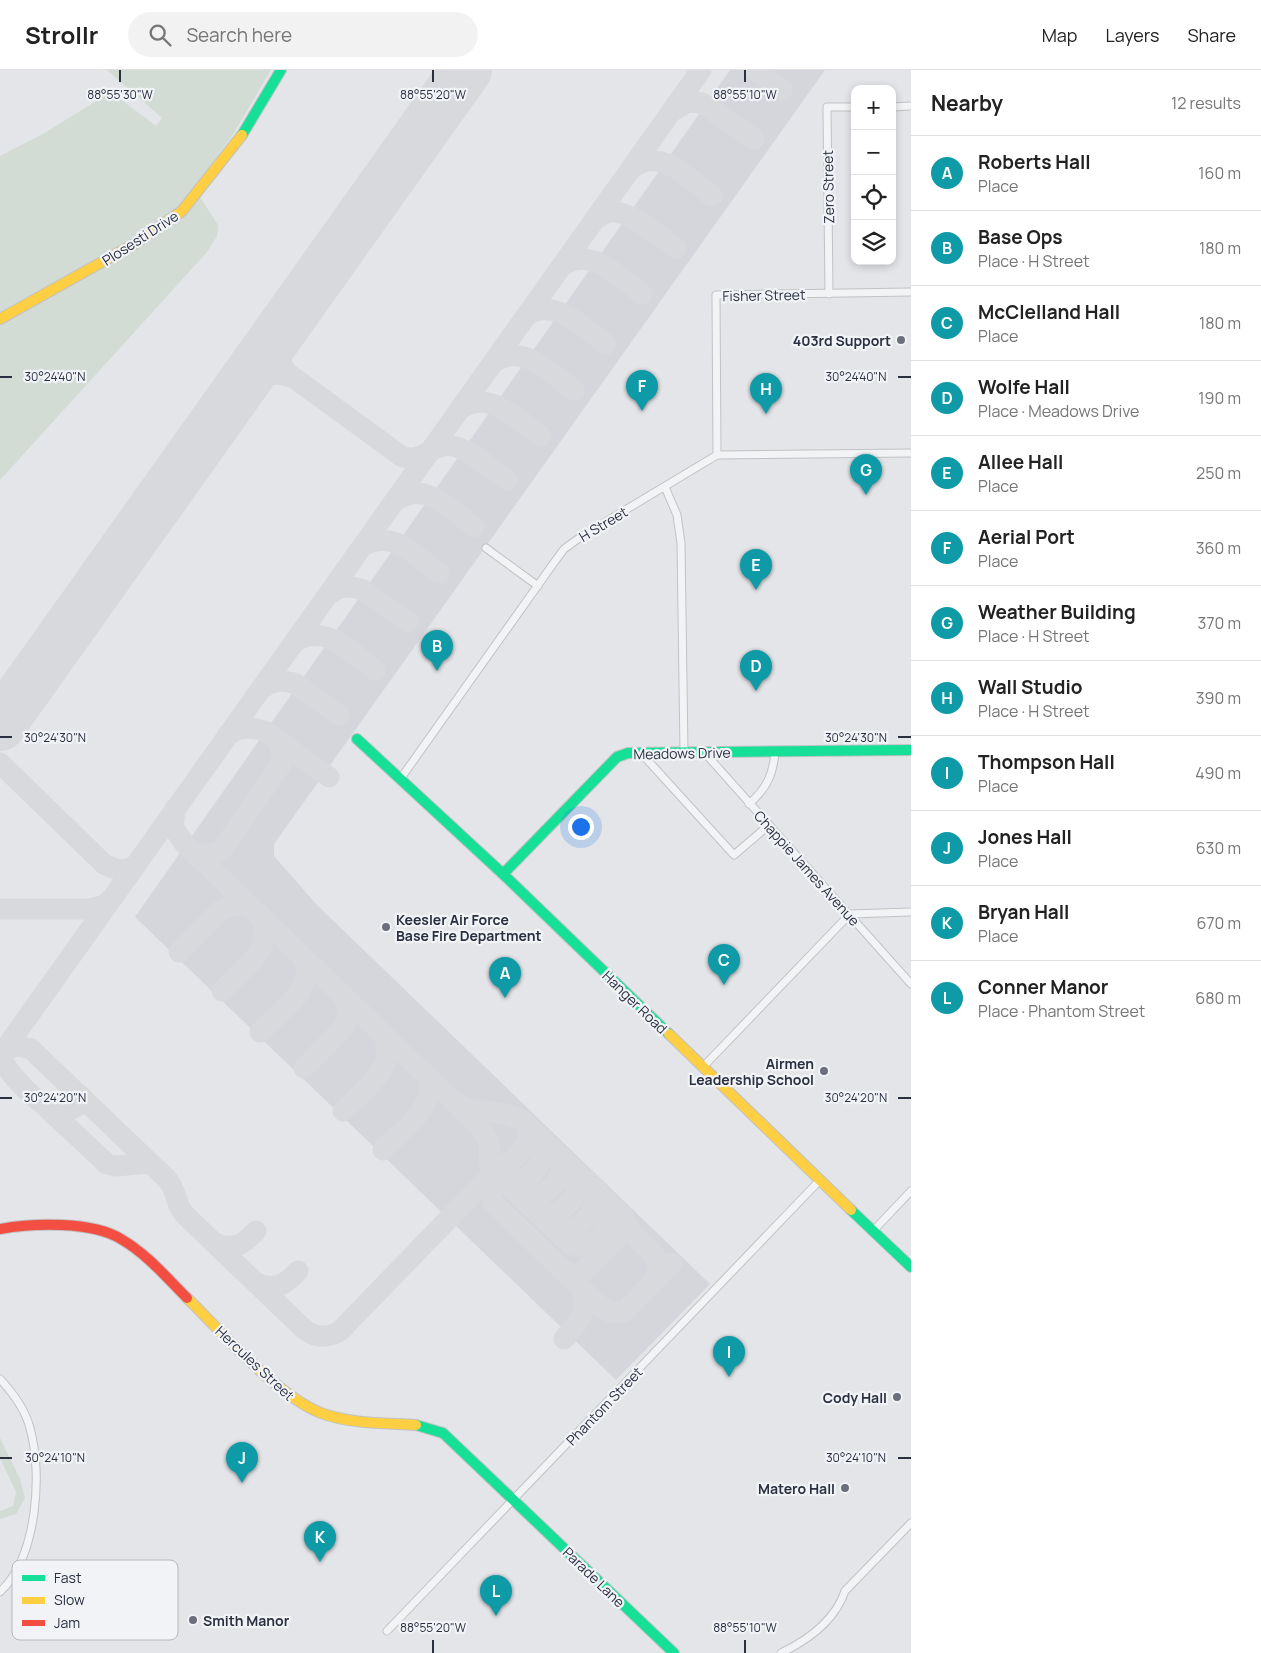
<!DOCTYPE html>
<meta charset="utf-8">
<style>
:root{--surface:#fff;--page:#f2f2f2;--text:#222;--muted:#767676;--line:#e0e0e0;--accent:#1a73e8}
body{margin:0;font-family:Manrope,sans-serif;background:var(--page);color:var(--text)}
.controls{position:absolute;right:15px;top:15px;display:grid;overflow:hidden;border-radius:10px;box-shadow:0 2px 8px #0003}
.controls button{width:45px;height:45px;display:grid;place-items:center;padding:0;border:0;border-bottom:1px solid var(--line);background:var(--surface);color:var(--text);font:25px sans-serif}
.you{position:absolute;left:580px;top:756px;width:18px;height:18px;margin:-12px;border:4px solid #fff;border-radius:50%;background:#1a73e8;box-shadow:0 0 0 8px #1a73e833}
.badge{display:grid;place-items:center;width:32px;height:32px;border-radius:50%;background:var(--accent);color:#fff;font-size:16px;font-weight:700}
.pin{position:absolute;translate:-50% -41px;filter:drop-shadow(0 1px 2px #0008)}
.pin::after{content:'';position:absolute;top:26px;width:18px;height:15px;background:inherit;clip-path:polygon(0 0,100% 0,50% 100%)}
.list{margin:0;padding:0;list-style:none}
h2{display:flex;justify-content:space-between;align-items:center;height:65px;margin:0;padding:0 20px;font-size:21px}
h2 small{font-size:16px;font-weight:400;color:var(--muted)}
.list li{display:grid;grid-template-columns:32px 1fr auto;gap:15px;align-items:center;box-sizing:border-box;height:75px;padding:0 20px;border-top:1px solid var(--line)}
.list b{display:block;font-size:19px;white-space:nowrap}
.list p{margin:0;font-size:16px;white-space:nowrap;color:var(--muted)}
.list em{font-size:16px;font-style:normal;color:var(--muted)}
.icon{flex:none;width:28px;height:28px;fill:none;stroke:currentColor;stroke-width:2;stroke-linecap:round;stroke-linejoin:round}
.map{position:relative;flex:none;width:911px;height:1583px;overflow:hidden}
header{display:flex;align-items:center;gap:30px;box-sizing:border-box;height:70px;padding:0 25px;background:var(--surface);border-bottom:1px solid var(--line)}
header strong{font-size:24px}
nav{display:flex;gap:28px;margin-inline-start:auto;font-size:18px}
.search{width:350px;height:45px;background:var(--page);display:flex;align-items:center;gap:12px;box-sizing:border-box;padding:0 18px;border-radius:28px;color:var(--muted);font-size:19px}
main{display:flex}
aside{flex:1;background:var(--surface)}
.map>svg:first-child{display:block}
.built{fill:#d4d6dc}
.green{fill:#d2dbd4}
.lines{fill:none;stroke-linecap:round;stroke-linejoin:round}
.taxiway{stroke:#d8d9dc;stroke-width:21}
.runway{stroke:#d8d9dc;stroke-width:52}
.street-casing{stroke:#c0c2c4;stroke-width:9}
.fast-casing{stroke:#c0c2c4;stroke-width:12}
.slow-casing{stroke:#c0c2c4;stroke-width:12}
.jam-casing{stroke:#c0c2c4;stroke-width:12}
.street{stroke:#f2f3f5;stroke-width:7}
.fast{stroke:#16e098;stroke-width:10}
.slow{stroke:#ffcf43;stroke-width:10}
.jam{stroke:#f24e42;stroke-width:10}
.ticks{fill:none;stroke:#2b3040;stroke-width:2}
.poi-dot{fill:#6b6f7b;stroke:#f1f3f7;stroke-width:2}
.labels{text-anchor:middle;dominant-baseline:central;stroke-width:4.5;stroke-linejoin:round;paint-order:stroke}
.street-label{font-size:14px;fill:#2b3040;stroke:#f1f3f7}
.poi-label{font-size:14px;font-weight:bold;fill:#2b3040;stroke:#f1f3f7;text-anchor:end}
.key{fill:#f1f3f7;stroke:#b6b8c0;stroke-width:1}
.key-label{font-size:14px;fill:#2b3040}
.ticks-label{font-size:12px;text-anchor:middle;fill:#2b3040;stroke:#f1f3f7;stroke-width:4.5;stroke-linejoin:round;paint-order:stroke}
</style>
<header>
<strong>Strollr</strong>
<div class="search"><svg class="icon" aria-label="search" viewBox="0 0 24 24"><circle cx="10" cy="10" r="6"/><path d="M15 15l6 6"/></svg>Search here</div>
<nav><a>Map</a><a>Layers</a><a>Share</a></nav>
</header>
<main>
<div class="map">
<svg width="911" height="1583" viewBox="0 0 911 1583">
<rect width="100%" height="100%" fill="#e3e5e8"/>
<!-- built -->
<polygon class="built" points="730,0 825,0 274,774 274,786 316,834 710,1214 616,1310 135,847"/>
<!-- green -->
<g class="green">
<polygon points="107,0 271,0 232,66 194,118 218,155 217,166 207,182 0,410 0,86 43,64 111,22 156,56 162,48"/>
<polygon points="0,1368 20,1409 25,1428 16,1444 0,1449 0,1441 13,1436 16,1422 0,1388"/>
</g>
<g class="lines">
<!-- taxiway -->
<g class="taxiway">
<polyline points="755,0 782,20"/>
<polyline points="672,41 688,32 702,33 754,69"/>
<path d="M631,99C660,75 689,109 712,126"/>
<path d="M594,150C600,146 605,142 612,142C630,140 661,168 676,178"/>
<path d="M561,197C590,174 619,207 642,224"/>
<path d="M526,246C555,226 583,258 606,274"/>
<path d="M279,263C274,277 279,289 286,302L401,386C422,395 432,372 453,376C469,379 493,401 507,410"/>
<path d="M493,293C522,271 550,303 574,320"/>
<path d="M241,316C257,306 273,301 291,307"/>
<path d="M460,339C489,318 517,350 541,366"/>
<path d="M395,431C425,409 450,439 474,457"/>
<path d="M363,476C394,459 414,485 439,503"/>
<path d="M328,525C340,516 349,515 363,520L408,552"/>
<path d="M294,572C325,552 350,582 375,600"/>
<path d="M260,620C272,611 281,609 296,614L339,645"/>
<polyline points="280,672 329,707"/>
<path d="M0,693L104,794C116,800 124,803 136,795"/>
<polyline points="175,739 173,757 184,773 482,1059 489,1072 492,1132 599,1235 610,1242 624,1242 672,1193"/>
<path d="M194,782L206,786L222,780L281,694C289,663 249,648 227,666"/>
<polyline points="0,839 90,839 105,835 111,829"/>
<path d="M179,882L220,841C232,834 241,833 253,839"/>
<path d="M222,921C243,899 275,880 261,846"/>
<path d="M260,962C279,943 320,916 302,886"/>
<path d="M5,980L17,976L31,979L167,1109C177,1120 175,1133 184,1144L305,1260C316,1268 328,1268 340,1261L490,1106"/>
<path d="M1,984C2,998 32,1027 44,1035C52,1040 71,1042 78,1035L80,1025"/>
<polyline points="0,986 701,0"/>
<path d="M304,998L342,959C349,947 349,937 342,925"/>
<path d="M456,1033C478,1047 506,1036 527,1055L622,1145C626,1151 628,1158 632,1163C647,1181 668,1186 653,1213"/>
<polyline points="44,1035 107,1094 116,1096 150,1093"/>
<path d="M343,1041C363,1020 400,996 383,964"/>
<path d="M383,1080C402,1060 443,1033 424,1002"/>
<path d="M489,1086L494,1094C508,1099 521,1082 528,1071L527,1055"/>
<path d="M489,1091L499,1105L570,1174C593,1183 620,1154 608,1132"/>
<path d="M502,1108C526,1120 550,1092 543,1069"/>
<path d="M517,1123C537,1133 551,1121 561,1104V1091L557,1083"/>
<path d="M533,1138C557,1155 586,1125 575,1100"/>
<path d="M553,1158C580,1165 601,1142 592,1116"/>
<path d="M215,1173C233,1181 244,1174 256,1161"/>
<polyline points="563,1200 574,1205 582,1203 620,1165"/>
<path d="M256,1213C275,1221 285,1215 298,1201"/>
<path d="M564,1269C578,1254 593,1237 579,1216"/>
</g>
<!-- runway -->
<polyline class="runway" points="0,655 466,0"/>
<!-- street casing -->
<g class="street-casing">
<g id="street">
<polyline points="892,37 911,36"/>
<polyline points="829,224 827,37 855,37"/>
<polyline points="717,385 716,225 911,222"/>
<polyline points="665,417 677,445 681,473 684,682"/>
<polyline points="486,478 538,516"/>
<polyline points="704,682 911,914"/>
<polyline points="641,683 734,785 769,755"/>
<polyline points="401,708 553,494 564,479 582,466 717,385 911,383"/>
<path d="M749,734C767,718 773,705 775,682"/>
<polyline points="702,998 850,844 911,842"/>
<polyline points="873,1161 911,1121"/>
<path d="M0,1309C13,1323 25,1339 30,1358C43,1405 37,1487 0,1522"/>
<polyline points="387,1561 820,1110"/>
<path d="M781,1583C808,1570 835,1551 845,1521L911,1453"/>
</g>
</g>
<!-- fast casing -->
<g class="fast-casing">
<g id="fast">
<polyline points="242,65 281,0"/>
<polyline points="357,669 503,804 669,964"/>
<polyline points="503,804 617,687 628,683 911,680"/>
<polyline points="851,1140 911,1197"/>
<polyline points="416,1355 443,1363 674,1583"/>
</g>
</g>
<!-- slow casing -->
<g class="slow-casing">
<g id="slow">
<polyline points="0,249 136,173 182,141 242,65"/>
<polyline points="669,964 851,1140"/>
<path d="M187,1228C222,1262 277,1326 321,1343C351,1354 384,1353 416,1355"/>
</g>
</g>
<!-- jam casing -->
<g class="jam-casing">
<path id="jam" d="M0,1159C33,1153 92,1151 121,1169C147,1184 167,1208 187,1228"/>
</g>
<!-- street -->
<use href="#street" class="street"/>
<!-- fast -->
<use href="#fast" class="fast"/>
<!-- slow -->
<use href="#slow" class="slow"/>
<!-- jam -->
<use href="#jam" class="jam"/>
</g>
<!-- ticks -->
<path class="ticks" d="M120,0V12M433,0V12M745,0V12M0,307H12M898,307H911M0,667H12M898,667H911M0,1028H12M898,1028H911M0,1388H12M898,1388H911M433,1570V1583M745,1570V1583"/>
<!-- markers -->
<g class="poi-dot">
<circle cx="901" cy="270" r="5"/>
<circle cx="386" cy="857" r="5"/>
<circle cx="824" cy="1001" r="5"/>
<circle cx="897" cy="1327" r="5"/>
<circle cx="845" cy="1418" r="5"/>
<circle cx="193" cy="1550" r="5"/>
</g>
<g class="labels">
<!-- street labels -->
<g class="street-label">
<text transform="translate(828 117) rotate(-91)">Zero Street</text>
<text transform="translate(140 168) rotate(-33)">Plosesti Drive</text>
<text transform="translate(764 225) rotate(-1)">Fisher Street</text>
<text transform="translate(603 454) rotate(-31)">H Street</text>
<text transform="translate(682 683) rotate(-1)">Meadows Drive</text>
<text transform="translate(807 798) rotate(48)">Chappie James Avenue</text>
<text transform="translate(635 932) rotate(44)">Hanger Road</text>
<text transform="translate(255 1293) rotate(43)">Hercules Street</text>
<text transform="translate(604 1336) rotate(-46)">Phantom Street</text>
<text transform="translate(594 1507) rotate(44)">Parade Lane</text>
</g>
<!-- poi labels -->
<g class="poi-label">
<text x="891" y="270">403rd Support</text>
<text x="396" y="849" text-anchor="start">Keesler Air Force<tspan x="396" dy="16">Base Fire Department</tspan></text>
<text x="814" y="993">Airmen<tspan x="814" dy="16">Leadership School</tspan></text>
<text x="887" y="1327">Cody Hall</text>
<text x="835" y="1418">Matero Hall</text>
<text x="203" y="1550" text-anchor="start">Smith Manor</text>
</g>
</g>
<!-- legend -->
<rect x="12" y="1490" width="166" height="80" rx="8" class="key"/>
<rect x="22" y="1505" width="23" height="6" fill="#16e098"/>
<rect x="22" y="1527" width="23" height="7" fill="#ffcf43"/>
<rect x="22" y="1550" width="23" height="6" fill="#f24e42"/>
<g class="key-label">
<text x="54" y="1513">Fast</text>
<text x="54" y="1535">Slow</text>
<text x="54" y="1558">Jam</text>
</g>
<g class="ticks-label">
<text x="120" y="29">88°55'30"W</text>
<text x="433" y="29">88°55'20"W</text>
<text x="745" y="29">88°55'10"W</text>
<text x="55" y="311">30°24'40"N</text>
<text x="856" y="311">30°24'40"N</text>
<text x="55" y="672">30°24'30"N</text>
<text x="856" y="672">30°24'30"N</text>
<text x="55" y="1032">30°24'20"N</text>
<text x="856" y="1032">30°24'20"N</text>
<text x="55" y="1392">30°24'10"N</text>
<text x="856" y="1392">30°24'10"N</text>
<text x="433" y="1562">88°55'20"W</text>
<text x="745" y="1562">88°55'10"W</text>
</g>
</svg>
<div class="controls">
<button>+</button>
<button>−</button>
<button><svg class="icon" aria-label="locate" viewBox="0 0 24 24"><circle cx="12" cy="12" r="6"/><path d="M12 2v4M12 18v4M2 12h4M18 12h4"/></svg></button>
<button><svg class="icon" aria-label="layers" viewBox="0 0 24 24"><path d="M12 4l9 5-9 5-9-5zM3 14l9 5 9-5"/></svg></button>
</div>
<div class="you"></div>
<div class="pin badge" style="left:505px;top:928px;background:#0f9aa8">A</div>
<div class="pin badge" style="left:437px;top:601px;background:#0f9aa8">B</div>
<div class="pin badge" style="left:724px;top:915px;background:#0f9aa8">C</div>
<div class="pin badge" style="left:756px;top:621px;background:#0f9aa8">D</div>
<div class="pin badge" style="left:756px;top:520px;background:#0f9aa8">E</div>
<div class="pin badge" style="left:642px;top:341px;background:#0f9aa8">F</div>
<div class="pin badge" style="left:866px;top:425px;background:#0f9aa8">G</div>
<div class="pin badge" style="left:766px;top:344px;background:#0f9aa8">H</div>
<div class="pin badge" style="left:729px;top:1307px;background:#0f9aa8">I</div>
<div class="pin badge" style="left:242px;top:1413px;background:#0f9aa8">J</div>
<div class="pin badge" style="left:320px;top:1492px;background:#0f9aa8">K</div>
<div class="pin badge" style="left:496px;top:1546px;background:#0f9aa8">L</div>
</div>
<aside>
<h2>Nearby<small>12 results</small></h2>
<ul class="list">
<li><span class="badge" style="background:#0f9aa8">A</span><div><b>Roberts Hall</b><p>Place</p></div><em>160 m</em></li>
<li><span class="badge" style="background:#0f9aa8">B</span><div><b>Base Ops</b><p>Place · H Street</p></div><em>180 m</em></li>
<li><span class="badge" style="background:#0f9aa8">C</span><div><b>McClelland Hall</b><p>Place</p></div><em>180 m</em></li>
<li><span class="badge" style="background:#0f9aa8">D</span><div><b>Wolfe Hall</b><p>Place · Meadows Drive</p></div><em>190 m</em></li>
<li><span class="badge" style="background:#0f9aa8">E</span><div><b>Allee Hall</b><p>Place</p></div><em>250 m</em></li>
<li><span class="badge" style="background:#0f9aa8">F</span><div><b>Aerial Port</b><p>Place</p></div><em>360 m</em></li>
<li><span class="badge" style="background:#0f9aa8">G</span><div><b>Weather Building</b><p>Place · H Street</p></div><em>370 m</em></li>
<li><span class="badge" style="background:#0f9aa8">H</span><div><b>Wall Studio</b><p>Place · H Street</p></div><em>390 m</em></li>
<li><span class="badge" style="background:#0f9aa8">I</span><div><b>Thompson Hall</b><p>Place</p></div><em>490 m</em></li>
<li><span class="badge" style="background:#0f9aa8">J</span><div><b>Jones Hall</b><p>Place</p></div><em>630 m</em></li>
<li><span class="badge" style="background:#0f9aa8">K</span><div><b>Bryan Hall</b><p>Place</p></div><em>670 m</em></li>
<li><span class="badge" style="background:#0f9aa8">L</span><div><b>Conner Manor</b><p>Place · Phantom Street</p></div><em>680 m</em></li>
</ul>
</aside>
</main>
